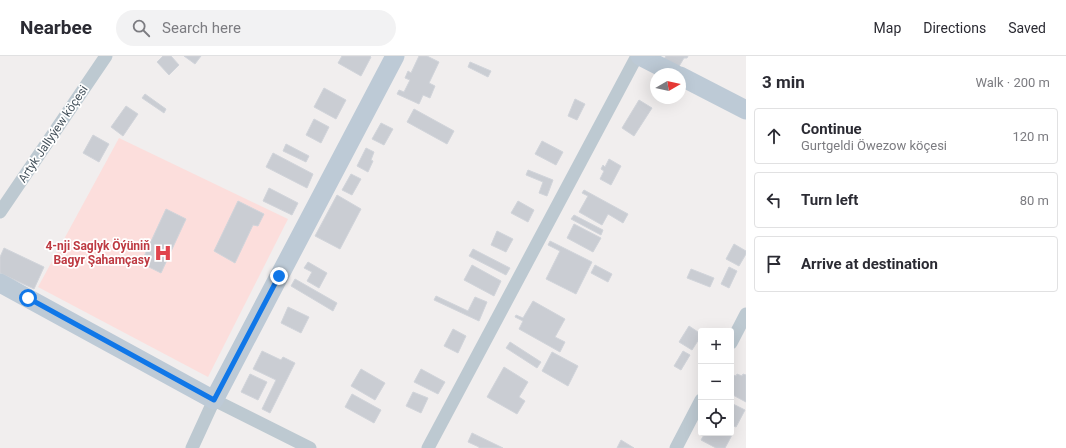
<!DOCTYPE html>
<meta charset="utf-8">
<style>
:root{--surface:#fff;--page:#f2f2f3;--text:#2b2b33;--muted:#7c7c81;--line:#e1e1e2}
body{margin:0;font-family:Roboto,sans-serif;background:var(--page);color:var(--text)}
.controls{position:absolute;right:12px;bottom:12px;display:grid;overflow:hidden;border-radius:4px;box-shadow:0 4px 16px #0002}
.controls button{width:36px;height:36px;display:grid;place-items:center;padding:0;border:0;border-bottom:1px solid var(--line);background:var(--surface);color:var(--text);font:20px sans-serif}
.compass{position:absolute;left:650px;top:12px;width:36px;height:36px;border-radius:50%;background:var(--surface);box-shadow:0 4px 16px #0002;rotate:81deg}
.stop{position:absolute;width:12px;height:12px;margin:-9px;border:3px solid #1077e8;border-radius:50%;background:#fff}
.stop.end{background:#1077e8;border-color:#fff;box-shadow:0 1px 4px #0008}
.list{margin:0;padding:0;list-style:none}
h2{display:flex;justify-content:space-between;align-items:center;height:52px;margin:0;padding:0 16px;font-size:17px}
h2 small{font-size:13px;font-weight:400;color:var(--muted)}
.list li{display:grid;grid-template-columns:26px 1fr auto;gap:12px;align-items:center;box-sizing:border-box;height:56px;margin:0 8px 8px;padding:0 8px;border:1px solid var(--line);border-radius:4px}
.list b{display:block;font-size:15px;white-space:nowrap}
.list p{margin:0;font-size:13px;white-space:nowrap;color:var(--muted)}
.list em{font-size:13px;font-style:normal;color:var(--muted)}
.icon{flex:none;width:22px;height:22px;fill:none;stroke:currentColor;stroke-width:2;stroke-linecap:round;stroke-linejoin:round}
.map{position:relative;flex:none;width:746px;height:392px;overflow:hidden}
header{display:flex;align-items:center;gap:24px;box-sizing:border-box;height:56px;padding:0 20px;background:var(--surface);border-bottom:1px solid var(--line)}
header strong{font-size:19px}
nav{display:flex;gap:22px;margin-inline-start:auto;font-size:14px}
.search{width:280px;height:36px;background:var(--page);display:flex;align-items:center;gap:10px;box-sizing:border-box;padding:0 14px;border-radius:22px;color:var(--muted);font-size:15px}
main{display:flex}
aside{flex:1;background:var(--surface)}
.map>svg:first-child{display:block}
.medical{fill:#fcdedc}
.building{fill:#cacdd3;stroke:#d1d4da}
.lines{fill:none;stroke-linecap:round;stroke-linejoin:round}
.street{stroke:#bdc9d1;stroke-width:13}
.secondary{stroke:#bdcad6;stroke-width:19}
.route{stroke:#1077e8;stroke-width:5}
.labels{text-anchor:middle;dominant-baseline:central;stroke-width:3.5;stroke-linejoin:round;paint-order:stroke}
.street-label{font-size:12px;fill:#45525c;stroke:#fff}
.health-label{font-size:12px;font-weight:bold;fill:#be3a42;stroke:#fff;text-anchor:end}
</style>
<header>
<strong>Nearbee</strong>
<div class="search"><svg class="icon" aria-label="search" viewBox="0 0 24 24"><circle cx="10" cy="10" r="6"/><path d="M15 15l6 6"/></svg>Search here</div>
<nav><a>Map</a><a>Directions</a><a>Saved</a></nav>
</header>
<main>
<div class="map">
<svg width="746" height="392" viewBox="0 0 746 392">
<rect width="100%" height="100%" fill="#f1eeee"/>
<!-- medical -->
<polygon class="medical" points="119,82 288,163 208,321 38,231"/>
<!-- building -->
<g class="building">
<polygon points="163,0 171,0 179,9 169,19 157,6"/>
<polygon points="184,0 201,0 195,8"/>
<polygon points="342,0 370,0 371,1 361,20 338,7"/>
<polygon points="419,0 427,0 439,6 429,27 435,30 430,42 423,39 419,48 397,38 399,34 404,36 410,24 405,22 408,15 411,17"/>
<polygon points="666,0 688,0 687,2 684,2 678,12 664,3"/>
<polygon points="470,6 491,15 488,21 468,11"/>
<polygon points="324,32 346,44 336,63 314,51"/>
<polygon points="145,38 166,53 164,57 142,42"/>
<polygon points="575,43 585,48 577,64 568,60"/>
<polygon points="639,44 652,52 634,80 622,72"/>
<polygon points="126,50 138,58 123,80 111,71"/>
<polygon points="414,53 454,75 447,88 407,66"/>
<polygon points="314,63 329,71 321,87 306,79"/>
<polygon points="381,67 393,73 384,89 372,83"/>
<polygon points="93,79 109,88 99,106 83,97"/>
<polygon points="542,85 563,96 556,109 535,98"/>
<polygon points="286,88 309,100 306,106 283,95"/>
<polygon points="366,92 374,96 371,104 373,105 368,116 357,110"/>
<polygon points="273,97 313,118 307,132 266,111"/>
<polygon points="609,103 621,110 611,129 600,123 604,115 601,113 603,109 605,111"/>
<polygon points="528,114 553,124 547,140 539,137 543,126 526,119"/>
<polygon points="351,118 361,123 352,139 342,134"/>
<polygon points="269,132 298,147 292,159 263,145"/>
<polygon points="584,134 628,158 623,167 608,158 602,169 579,156 588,140 582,137"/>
<polygon points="337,139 361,153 340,193 315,180"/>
<polygon points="238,145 264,158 258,170 253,169 235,207 214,195"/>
<polygon points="518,145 534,154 528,166 511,157"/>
<polygon points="166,153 186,163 161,217 141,207"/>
<polygon points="574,159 603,174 601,179 571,163"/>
<polygon points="574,168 601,182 593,196 567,182"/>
<polygon points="497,175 513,183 506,196 491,189"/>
<polygon points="550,185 592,206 576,238 546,223 560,195 548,189"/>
<polygon points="734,188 746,195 746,198 739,210 726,203"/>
<polygon points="4,192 44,211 34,233 0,217 0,201"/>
<polygon points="473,193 510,212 506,219 469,200"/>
<polygon points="308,206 327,217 319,232 307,225 312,216 304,212"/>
<polygon points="472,209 501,225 494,240 464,224"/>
<polygon points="595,209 612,218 608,226 591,217"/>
<polygon points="729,211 737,215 729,232 721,228"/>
<polygon points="691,213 714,222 710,231 687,222"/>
<polygon points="295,223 337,247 333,255 291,230"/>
<polygon points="436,240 468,255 475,241 487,246 479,265 434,244"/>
<polygon points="533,245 565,263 555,281 565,286 560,296 519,273 523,265 515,261 516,259 523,262"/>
<polygon points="288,251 309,261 301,277 281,267"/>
<polygon points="689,270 701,278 701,280 692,294 679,286"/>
<polygon points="453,273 466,280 458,297 444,290"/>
<polygon points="510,286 541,306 537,312 506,292"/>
<polygon points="262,295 281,304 283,301 295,307 270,357 262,353 276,324 253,313"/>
<polygon points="683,295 690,299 681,314 674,310"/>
<polygon points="552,296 578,310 568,330 542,315"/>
<polygon points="504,311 528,326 519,341 525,345 517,358 487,341"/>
<polygon points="361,313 385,327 375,344 351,330"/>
<polygon points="421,313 445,326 438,338 414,326"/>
<polygon points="250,318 267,326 258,344 241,336"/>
<polygon points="731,318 736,320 737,318 742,320 743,318 746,319 746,346 731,338"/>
<polygon points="413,336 428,342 421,357 406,350"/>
<polygon points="352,338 381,354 374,367 345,351"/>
<polygon points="731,347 745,354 736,371 731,369"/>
<polygon points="472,377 503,392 479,392 479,391 468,386"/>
<polygon points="705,377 728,377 732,379 725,392 716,392 701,384"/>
<polygon points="621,384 634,392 617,392"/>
</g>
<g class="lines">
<!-- street -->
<g class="street">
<polyline points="0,156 106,0"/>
<polyline points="731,287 746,258"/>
<polyline points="192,392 214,344 310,392"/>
<polyline points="428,392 637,0"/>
<polyline points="676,392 701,344"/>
</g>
<!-- secondary -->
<g class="secondary">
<polyline points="640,0 675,18"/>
<polyline points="680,20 746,54"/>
<polyline points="0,227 214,344 395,0"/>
</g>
</g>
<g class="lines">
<!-- route -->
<polyline class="route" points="28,242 214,344 279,220"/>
</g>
<!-- icons -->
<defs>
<g id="hospital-bare" transform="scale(1.38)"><path d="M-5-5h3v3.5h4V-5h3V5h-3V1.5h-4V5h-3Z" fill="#e0444e" stroke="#fff" stroke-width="2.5" paint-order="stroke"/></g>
</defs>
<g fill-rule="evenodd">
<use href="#hospital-bare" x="163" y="197"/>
</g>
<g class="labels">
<!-- street labels -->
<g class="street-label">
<text transform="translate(53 78) rotate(-56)">Artyk Jallyýew köçesi</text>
</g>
<!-- health labels -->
<g class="health-label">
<text x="150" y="190">4-nji Saglyk Öýüniň<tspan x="150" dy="14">Bagyr Şahamçasy</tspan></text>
</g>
</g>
</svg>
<div class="controls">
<button>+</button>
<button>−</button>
<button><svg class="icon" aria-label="locate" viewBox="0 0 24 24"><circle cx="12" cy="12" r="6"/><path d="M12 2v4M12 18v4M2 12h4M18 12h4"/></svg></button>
</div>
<svg class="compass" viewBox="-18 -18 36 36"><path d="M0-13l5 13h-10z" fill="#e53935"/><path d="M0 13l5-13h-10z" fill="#7c7c81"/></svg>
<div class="stop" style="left:28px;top:242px"></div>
<div class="stop end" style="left:279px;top:220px"></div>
</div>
<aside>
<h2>3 min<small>Walk · 200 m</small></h2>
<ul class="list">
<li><svg class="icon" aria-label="ahead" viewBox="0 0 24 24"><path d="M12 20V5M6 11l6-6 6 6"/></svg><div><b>Continue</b><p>Gurtgeldi Öwezow köçesi</p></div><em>120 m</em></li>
<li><svg class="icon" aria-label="left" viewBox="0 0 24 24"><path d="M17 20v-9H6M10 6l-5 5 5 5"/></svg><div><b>Turn left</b></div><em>80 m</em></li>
<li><svg class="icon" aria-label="arrive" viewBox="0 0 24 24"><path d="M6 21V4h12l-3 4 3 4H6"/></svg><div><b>Arrive at destination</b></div></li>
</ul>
</aside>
</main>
